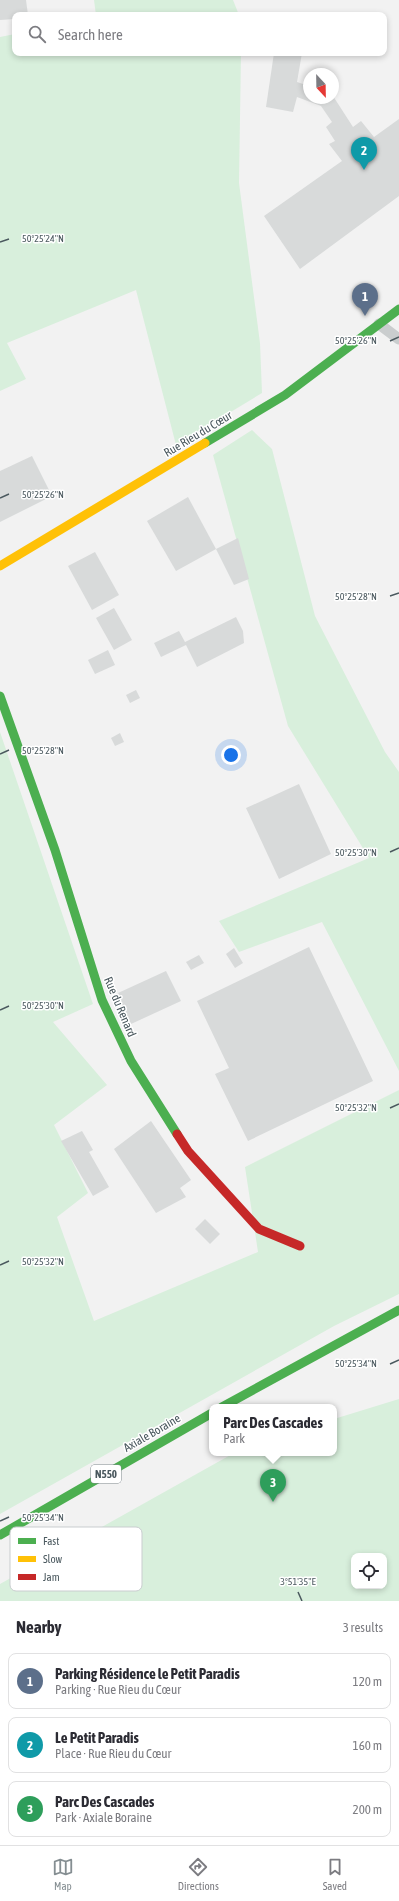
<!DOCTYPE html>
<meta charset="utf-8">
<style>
:root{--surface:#fff;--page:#f2f2f3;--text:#2b2b33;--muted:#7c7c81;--line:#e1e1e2;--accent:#858e92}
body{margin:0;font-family:"Asap Condensed",sans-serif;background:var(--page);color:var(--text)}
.controls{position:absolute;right:12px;bottom:12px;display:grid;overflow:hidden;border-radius:8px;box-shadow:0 2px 6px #0003}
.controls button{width:36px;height:36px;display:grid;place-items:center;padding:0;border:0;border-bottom:1px solid var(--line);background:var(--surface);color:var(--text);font:20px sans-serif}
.compass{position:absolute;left:303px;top:68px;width:36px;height:36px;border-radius:50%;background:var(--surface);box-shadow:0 2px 6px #0003;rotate:158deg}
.you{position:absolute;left:231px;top:755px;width:14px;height:14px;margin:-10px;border:3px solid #fff;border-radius:50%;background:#1a73e8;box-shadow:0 0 0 6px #1a73e833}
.badge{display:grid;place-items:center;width:26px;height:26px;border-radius:50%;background:var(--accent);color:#fff;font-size:13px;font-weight:700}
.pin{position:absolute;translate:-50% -33px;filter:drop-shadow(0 1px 2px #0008)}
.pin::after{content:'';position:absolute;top:21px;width:14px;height:12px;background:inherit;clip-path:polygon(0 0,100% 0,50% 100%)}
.popup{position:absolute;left:209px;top:1404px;width:128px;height:52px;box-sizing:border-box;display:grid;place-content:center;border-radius:8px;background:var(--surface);filter:drop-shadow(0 1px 3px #0005);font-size:13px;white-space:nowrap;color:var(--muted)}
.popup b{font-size:15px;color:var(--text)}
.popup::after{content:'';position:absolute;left:50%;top:100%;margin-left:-8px;border:8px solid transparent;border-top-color:var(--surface)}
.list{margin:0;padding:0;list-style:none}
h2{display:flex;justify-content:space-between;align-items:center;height:52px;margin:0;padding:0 16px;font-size:17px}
h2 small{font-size:13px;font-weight:400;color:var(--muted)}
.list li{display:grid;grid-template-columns:26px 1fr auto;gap:12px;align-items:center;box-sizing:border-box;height:56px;margin:0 8px 8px;padding:0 8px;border:1px solid var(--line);border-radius:8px}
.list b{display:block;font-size:15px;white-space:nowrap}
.list p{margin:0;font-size:13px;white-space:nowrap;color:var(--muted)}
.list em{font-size:13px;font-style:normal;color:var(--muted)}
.icon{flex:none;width:22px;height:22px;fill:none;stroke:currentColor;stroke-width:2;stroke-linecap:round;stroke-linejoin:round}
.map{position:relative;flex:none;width:399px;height:1601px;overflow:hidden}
.search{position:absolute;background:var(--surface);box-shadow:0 2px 6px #0003;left:12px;right:12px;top:12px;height:44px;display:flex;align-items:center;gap:10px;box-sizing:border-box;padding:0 14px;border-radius:8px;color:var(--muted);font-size:15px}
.sheet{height:244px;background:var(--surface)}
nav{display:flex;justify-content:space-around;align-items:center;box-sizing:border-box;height:56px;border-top:1px solid var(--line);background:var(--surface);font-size:11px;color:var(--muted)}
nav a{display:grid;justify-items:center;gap:2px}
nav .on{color:var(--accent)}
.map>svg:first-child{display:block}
.green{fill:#d8efdc;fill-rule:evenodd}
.building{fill:#d8dada}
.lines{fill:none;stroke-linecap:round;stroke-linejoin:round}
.lane{stroke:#cacdce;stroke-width:11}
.fast{stroke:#4caf50;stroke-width:9}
.slow{stroke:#ffc107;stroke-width:9}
.jam{stroke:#c62828;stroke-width:9}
.ticks{fill:none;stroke:#4a585e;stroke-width:1.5}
.labels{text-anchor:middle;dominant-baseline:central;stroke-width:3;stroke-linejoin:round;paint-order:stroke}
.shield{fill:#fff;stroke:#808a8e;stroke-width:1}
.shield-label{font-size:11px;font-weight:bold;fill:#4a585e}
.street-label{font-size:12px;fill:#4a585e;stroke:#fff}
.key{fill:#fff;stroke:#c9cdcf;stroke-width:1}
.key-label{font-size:11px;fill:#4a585e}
.ticks-label{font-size:10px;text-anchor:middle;fill:#4a585e;stroke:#fff;stroke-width:3;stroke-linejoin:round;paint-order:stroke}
</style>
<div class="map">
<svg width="399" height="1601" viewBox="0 0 399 1601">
<rect width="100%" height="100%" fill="#f2f2f2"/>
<!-- green -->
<g class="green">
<polygon points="94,0 233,0 239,15 96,15"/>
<polygon points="15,34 15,53 241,53 239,183 260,343 262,393 176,445 136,290 7,343 26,379 0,391 0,37"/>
<polygon points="252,430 272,449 315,616 385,752 399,772 399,1071 322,922 239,952 219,921 369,858 288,726 213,455"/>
<polygon points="0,732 93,1004 53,1022 107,1085 54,1125 88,1193 57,1217 94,1321 258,1252 245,1167 399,1090 399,1294 334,1326 0,1514"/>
<path d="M399,1399V1601H0V1584L234,1453H334V1419ZM354,1556H384V1586H354Z"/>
</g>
<!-- building -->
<g class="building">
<polygon points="0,0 26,0 28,15 15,15 15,19 0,20"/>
<polygon points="274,53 302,53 297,82 309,86 309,98 333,98 333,96 353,127 361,121 374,137 399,119 399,196 300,269 264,216 342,161 329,144 335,141 326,127 332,122 321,106 297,97 293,112 266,107"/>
<polygon points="32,456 52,496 0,522 0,471"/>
<polygon points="188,497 216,549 176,571 147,521"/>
<polygon points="238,538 249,579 234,585 216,549"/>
<polygon points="95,552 119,595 92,610 68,566"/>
<polygon points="114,608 132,640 114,650 96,618"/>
<polygon points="236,617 243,631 244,643 197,667 186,645 161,657 154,643 179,631 185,642"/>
<polygon points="108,650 115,665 95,674 88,660"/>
<polygon points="136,690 140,698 130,703 126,695"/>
<polygon points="120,733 124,742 115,746 111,738"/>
<polygon points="299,784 331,854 279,879 246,808"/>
<polygon points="309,947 373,1081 248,1141 215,1074 229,1068 197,1001"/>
<polygon points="234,948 243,963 235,968 226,954"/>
<polygon points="199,955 204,963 191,970 186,962"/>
<polygon points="166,971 181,1001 131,1024 119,999 121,999 118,993"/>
<polygon points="151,1121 191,1180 180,1188 186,1197 156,1213 114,1149"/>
<polygon points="82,1131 93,1150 89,1152 109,1187 93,1196 61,1141"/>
<polygon points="205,1219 220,1234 210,1244 195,1229"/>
</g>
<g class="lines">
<!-- lane -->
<polyline class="lane" points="379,324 399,339"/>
<!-- fast -->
<g class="fast">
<polyline points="205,443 285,395 399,309"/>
<polyline points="0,696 55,850 102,1000 131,1061 177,1134"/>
<polyline points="222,1407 399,1310"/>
<polyline points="0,1535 212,1413"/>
</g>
<!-- slow -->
<polyline class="slow" points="0,566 205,443"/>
<!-- jam -->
<polyline class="jam" points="177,1134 188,1151 259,1229 300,1246"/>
</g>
<!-- ticks -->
<path class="ticks" d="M0,242L9,239M390,341L399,337M0,498L9,494M390,596L399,593M0,754L9,750M390,852L399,848M0,1010L9,1006M390,1108L399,1104M0,1265L9,1261M390,1364L399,1360M0,1521L9,1517M298,1592L302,1601"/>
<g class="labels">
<!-- shield labels -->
<rect class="shield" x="91" y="1465" width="30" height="18" rx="3"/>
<g class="shield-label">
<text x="106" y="1474">N550</text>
</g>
<!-- street labels -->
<g class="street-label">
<text transform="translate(198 434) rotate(-31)">Rue Rieu du Cœur</text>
<text transform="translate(120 1007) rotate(67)">Rue du Renard</text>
<text transform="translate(152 1433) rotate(-30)">Axiale Boraine</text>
</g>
</g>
<!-- legend -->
<rect x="10" y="1527" width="132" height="64" rx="6" class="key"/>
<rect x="18" y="1538" width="18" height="6" fill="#4caf50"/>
<rect x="18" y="1556" width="18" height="6" fill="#ffc107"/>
<rect x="18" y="1574" width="18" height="6" fill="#c62828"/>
<g class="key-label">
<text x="43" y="1545">Fast</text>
<text x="43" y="1563">Slow</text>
<text x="43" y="1581">Jam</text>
</g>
<g class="ticks-label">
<text x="43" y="242">50°25'24"N</text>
<text x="356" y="344">50°25'26"N</text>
<text x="43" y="498">50°25'26"N</text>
<text x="356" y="600">50°25'28"N</text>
<text x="43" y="754">50°25'28"N</text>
<text x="356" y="856">50°25'30"N</text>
<text x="43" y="1009">50°25'30"N</text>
<text x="356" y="1111">50°25'32"N</text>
<text x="43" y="1265">50°25'32"N</text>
<text x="356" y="1367">50°25'34"N</text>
<text x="43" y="1521">50°25'34"N</text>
<text x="298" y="1585">3°51'35"E</text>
</g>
</svg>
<div class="controls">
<button><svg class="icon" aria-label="locate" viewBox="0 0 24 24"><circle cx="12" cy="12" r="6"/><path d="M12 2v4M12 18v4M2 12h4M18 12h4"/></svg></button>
</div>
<svg class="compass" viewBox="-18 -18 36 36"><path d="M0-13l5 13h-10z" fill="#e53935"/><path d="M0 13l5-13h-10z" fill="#7c7c81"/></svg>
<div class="you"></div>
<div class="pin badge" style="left:365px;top:316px;background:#5c6f8a">1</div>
<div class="pin badge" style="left:364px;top:170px;background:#0f9aa8">2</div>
<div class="pin badge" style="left:273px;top:1502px;background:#2e9e5b">3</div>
<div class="popup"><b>Parc Des Cascades</b>Park</div>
<div class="search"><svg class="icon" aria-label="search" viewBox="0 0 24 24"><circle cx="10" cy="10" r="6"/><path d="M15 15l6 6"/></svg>Search here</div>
</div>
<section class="sheet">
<h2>Nearby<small>3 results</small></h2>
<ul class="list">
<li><span class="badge" style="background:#5c6f8a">1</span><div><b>Parking Résidence le Petit Paradis</b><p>Parking · Rue Rieu du Cœur</p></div><em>120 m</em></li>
<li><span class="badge" style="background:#0f9aa8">2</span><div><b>Le Petit Paradis</b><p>Place · Rue Rieu du Cœur</p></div><em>160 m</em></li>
<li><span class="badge" style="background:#2e9e5b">3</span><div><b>Parc Des Cascades</b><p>Park · Axiale Boraine</p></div><em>200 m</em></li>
</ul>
</section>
<nav>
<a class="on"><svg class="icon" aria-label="map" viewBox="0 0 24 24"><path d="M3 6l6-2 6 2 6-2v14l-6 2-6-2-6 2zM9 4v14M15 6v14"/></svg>Map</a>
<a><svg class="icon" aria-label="directions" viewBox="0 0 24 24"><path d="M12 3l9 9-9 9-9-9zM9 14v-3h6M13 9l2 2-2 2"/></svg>Directions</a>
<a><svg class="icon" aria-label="saved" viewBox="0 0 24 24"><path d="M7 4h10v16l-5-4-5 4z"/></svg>Saved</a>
</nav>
